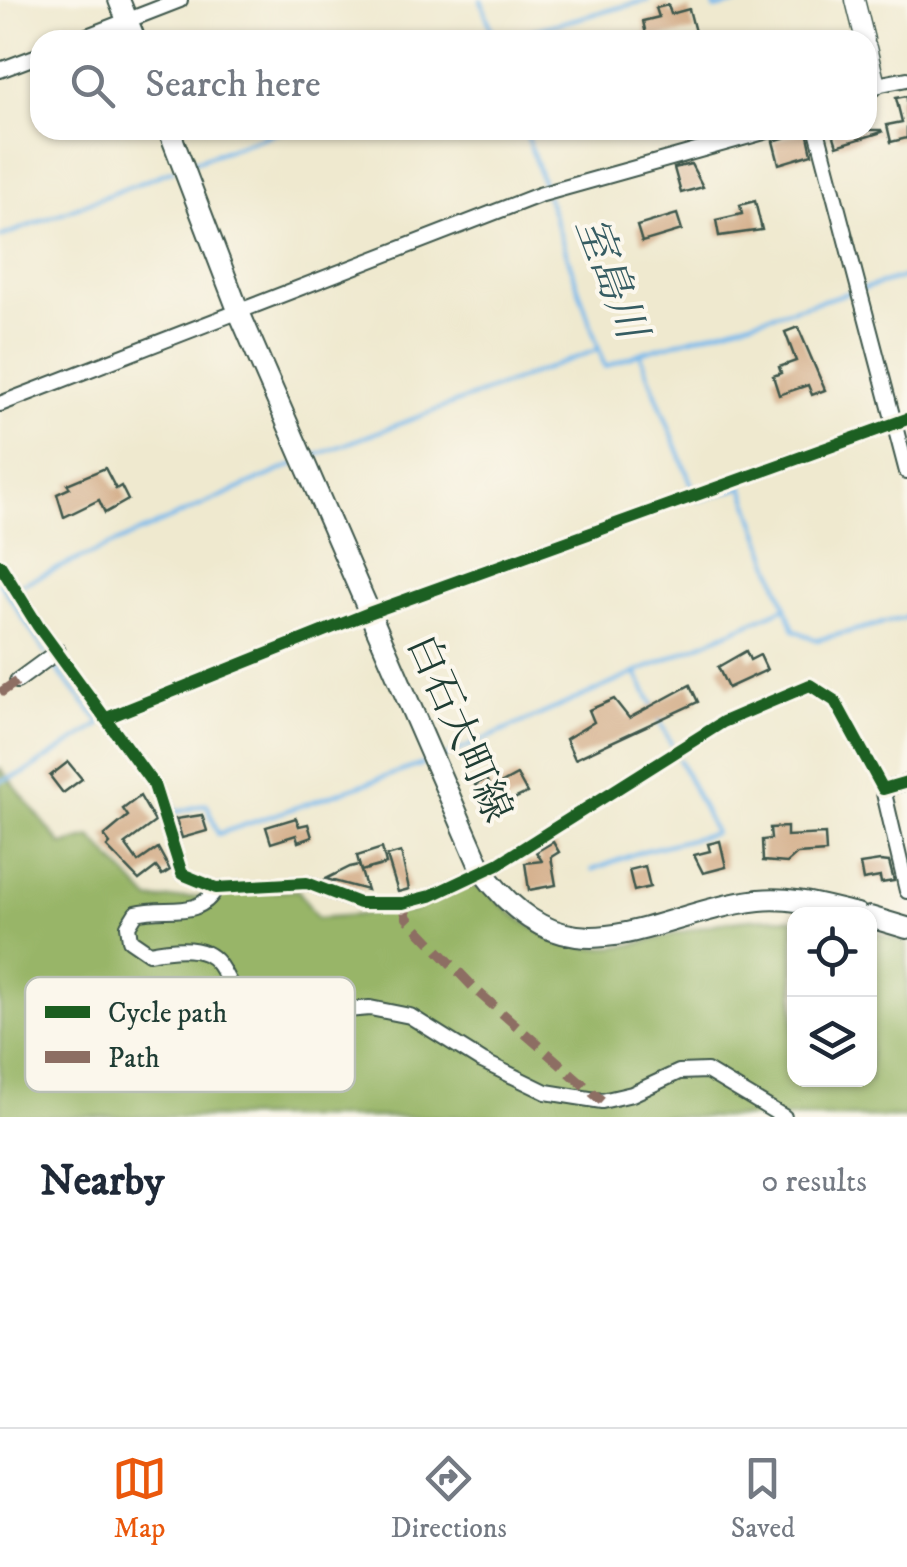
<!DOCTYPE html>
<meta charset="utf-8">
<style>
:root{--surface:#fff;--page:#f6f6f7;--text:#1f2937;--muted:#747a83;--line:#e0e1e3;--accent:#ea580c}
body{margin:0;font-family:"IM FELL DW Pica","Noto Serif JP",serif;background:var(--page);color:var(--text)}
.controls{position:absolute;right:30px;bottom:30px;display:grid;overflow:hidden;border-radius:20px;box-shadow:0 2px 8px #0004}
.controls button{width:90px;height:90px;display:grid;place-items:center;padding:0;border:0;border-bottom:2px solid var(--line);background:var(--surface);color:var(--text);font:50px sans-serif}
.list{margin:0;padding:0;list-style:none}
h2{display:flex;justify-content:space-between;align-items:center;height:130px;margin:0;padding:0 40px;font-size:42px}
h2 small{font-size:32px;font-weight:400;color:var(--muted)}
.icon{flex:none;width:55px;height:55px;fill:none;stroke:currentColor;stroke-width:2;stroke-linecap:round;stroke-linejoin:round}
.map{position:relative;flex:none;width:907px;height:1117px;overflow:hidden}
.search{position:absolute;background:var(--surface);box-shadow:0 2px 8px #0004;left:30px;right:30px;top:30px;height:110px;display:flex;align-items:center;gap:25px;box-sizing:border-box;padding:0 35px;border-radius:30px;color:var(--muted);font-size:38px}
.sheet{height:310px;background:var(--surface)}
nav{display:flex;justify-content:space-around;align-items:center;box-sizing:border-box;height:140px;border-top:2px solid var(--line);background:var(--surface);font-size:28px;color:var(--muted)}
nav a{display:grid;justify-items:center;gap:5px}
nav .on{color:var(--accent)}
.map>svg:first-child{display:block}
.forest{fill:#98b568;stroke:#5c794e;stroke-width:2.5}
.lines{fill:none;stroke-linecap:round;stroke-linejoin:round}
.stream{stroke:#77b9ec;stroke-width:4}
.building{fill:#d4af8b}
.minor-casing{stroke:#3e574b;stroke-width:18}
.tertiary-casing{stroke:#3e574b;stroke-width:21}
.secondary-casing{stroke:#3e574b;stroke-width:24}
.minor{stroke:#fff;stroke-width:14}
.tertiary{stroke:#fff;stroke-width:18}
.secondary{stroke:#fff;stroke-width:20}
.quiet{stroke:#8d6e63;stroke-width:10;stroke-dasharray:20 10;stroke-linecap:butt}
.cycleway-casing{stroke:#fbf7ec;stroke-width:19}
.cycleway{stroke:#1b5e20;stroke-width:12}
.labels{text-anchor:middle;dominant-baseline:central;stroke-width:8;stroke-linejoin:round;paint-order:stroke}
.street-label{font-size:40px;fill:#1f3d34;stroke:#fbf7ec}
.water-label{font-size:42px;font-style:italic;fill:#355c62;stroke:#fbf7ec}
.key{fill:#fbf7ec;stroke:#b9bfb5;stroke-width:2.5}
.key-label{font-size:28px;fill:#1f3d34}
</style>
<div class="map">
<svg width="907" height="1117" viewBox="0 0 907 1117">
<rect width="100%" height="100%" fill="#fbf7ec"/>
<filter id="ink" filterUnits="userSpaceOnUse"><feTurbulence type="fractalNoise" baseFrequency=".01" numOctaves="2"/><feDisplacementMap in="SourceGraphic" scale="20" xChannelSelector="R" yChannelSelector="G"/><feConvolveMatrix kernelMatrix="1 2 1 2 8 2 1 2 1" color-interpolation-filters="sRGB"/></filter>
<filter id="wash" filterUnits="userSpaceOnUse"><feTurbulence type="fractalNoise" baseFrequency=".0048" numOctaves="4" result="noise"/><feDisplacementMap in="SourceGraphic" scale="40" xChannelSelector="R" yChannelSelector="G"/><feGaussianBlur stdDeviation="2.25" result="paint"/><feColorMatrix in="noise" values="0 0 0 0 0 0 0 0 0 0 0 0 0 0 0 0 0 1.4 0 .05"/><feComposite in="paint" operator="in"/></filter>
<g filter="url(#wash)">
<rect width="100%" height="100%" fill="#efe9cf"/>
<!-- forest -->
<path class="forest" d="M0,768L62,845L91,837L150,900L298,890L317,918L413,911L460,886L483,887C603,1009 660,907 794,919V1080H870V930L907,943V1117H0Z"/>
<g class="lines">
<!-- stream -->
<g class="stream">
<polyline points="481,0 495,40 648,0"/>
<polyline points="713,0 715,9 753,0"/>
<polyline points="525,130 544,187"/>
<polyline points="193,162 284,130"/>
<polyline points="547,196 605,367 640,353 694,491"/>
<polyline points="0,237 173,170"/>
<polyline points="640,353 907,276"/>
<polyline points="314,456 599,349"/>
<polyline points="698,500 743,487 794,630 817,640 907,617"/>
<polyline points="0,582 46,654"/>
<polyline points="20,585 295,464"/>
<polyline points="51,662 99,721"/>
<polyline points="636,673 654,708"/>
<polyline points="658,717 671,744"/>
<polyline points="121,721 161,778 176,812 207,804 218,834 423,764"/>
<polyline points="444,757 786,607"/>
<polyline points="0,781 24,773 101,724"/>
<polyline points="592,870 639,852 715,833 679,760"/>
</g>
</g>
<g id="blocks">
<!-- building -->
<g class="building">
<polygon points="668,5 671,14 689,9 695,32 647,39 643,21 659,17 656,8"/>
<polygon points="907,96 907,138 891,142 887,125 902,122 896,98"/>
<polygon points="832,130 881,130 882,132 837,146"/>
<polygon points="807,131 812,154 779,164 773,141"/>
<polygon points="691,164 703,187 681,193 674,168"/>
<polygon points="755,201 762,230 719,236 716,220 742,214 740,205"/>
<polygon points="677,214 682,230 642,242 637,226"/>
<polygon points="798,327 825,390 812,395 808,385 779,395 773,376 781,373 779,367 796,361 785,332"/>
<polygon points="105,468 116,489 121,486 128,500 105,513 99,500 64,517 57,494 70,488 67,484"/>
<polygon points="746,651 750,660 760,655 767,670 728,688 718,667"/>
<polygon points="690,685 698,702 575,759 566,739 594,722 589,710 614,699 629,718"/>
<polygon points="68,762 82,779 63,793 50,776"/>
<polygon points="517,775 527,793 490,810 475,785 486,779 491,789"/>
<polygon points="140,796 155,822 125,844 138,862 158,848 170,870 162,875 156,867 139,880 107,847 110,844 104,836 128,816 123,809"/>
<polygon points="202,815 207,831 182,838 176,819"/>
<polygon points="296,818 299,826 308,824 312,837 298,842 296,835 271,843 266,827"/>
<polygon points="787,827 787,836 825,834 826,852 797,854 787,863 763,861 762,840 771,839 770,828"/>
<polygon points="720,841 726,867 703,873 694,855 710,851 708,844"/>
<polygon points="553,842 559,852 551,857 556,885 529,890 525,863 542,861 536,852"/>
<polygon points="382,848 386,864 361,871 357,856"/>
<polygon points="401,852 409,889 398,892 387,856"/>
<polygon points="880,861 889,862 894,881 881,883 880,877 863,880 860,864"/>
<polygon points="359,865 367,890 326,879 350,867"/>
<polygon points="645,866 650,887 634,891 629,870"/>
</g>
</g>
</g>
<g filter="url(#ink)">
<use href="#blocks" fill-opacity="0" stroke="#3e574b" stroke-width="2.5"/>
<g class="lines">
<!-- minor casing -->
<g class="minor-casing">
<g id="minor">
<polyline points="77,40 180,0"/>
<polyline points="0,70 40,55"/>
<polyline points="876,85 907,79"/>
<polyline points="817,130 907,472"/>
<polyline points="0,404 539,195 771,130"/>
<polyline points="0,565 38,626 154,785 182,874 216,888 307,883 359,903 403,903 430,896 498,864 723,722 810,685 835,701 883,789 907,782"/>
<polyline points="17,681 58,651"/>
<polyline points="109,717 369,613 907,419"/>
<polyline points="883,789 907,891"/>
<path d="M216,888C199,920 167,905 136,913L128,926L130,940L149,953C245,934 206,989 264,1017L370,1008L410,1016L482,1061L546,1092L602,1101L632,1094L679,1072L707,1071L784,1117"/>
</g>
</g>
<!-- tertiary casing -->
<g class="tertiary-casing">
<g id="tertiary">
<polyline points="855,0 865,40"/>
<polyline points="867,48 876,85 867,90"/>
</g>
</g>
<!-- secondary casing -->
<g class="secondary-casing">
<g id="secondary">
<polyline points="119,0 135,40"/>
<path d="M169,130L238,310L482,871C571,991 648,913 759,900C792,896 826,907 857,914"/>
<polyline points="870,917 907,928"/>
</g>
</g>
<!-- minor -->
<use href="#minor" class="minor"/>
<!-- tertiary -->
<use href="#tertiary" class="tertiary"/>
<!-- secondary -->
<use href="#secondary" class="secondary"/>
<!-- quiet -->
<g class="quiet">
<polyline points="0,693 17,681"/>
<polyline points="403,903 407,918 478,992 602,1101"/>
</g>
<!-- cycleway casing -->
<g class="cycleway-casing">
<g id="cycleway">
<polyline points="0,565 38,626 154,785 182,874 216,888 307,883 359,903 403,903 430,896 498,864 723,722 810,685 835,701 883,789 907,782"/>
<polyline points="109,717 369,613 907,419"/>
</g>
</g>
<!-- cycleway -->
<use href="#cycleway" class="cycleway"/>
</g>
</g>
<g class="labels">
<!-- street labels -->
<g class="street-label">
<text transform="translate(458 729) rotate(66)">白石大町線</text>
</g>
<!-- water labels -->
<g class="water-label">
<text transform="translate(610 278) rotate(69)">室島川</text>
</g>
</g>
<!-- legend -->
<rect x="25" y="977" width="330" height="115" rx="15" class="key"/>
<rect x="45" y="1006" width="45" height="12" fill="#1b5e20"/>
<rect x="45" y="1051" width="45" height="12" fill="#8d6e63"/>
<g class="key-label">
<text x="108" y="1022">Cycle path</text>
<text x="108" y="1067">Path</text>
</g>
</svg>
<div class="controls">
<button><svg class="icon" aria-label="locate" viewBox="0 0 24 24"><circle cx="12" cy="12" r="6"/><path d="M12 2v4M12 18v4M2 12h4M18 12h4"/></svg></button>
<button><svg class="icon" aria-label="layers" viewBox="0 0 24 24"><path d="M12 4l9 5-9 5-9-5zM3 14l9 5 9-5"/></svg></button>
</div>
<div class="search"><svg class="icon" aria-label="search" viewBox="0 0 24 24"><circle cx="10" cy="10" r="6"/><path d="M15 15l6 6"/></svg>Search here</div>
</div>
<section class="sheet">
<h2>Nearby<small>0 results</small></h2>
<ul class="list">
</ul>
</section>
<nav>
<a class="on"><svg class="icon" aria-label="map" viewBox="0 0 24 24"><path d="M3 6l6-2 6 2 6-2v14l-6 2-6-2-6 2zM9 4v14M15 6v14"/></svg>Map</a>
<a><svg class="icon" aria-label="directions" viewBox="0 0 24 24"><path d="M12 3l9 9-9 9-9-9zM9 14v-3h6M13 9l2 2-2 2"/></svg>Directions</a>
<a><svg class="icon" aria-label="saved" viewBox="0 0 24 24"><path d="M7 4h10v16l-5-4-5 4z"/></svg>Saved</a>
</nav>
